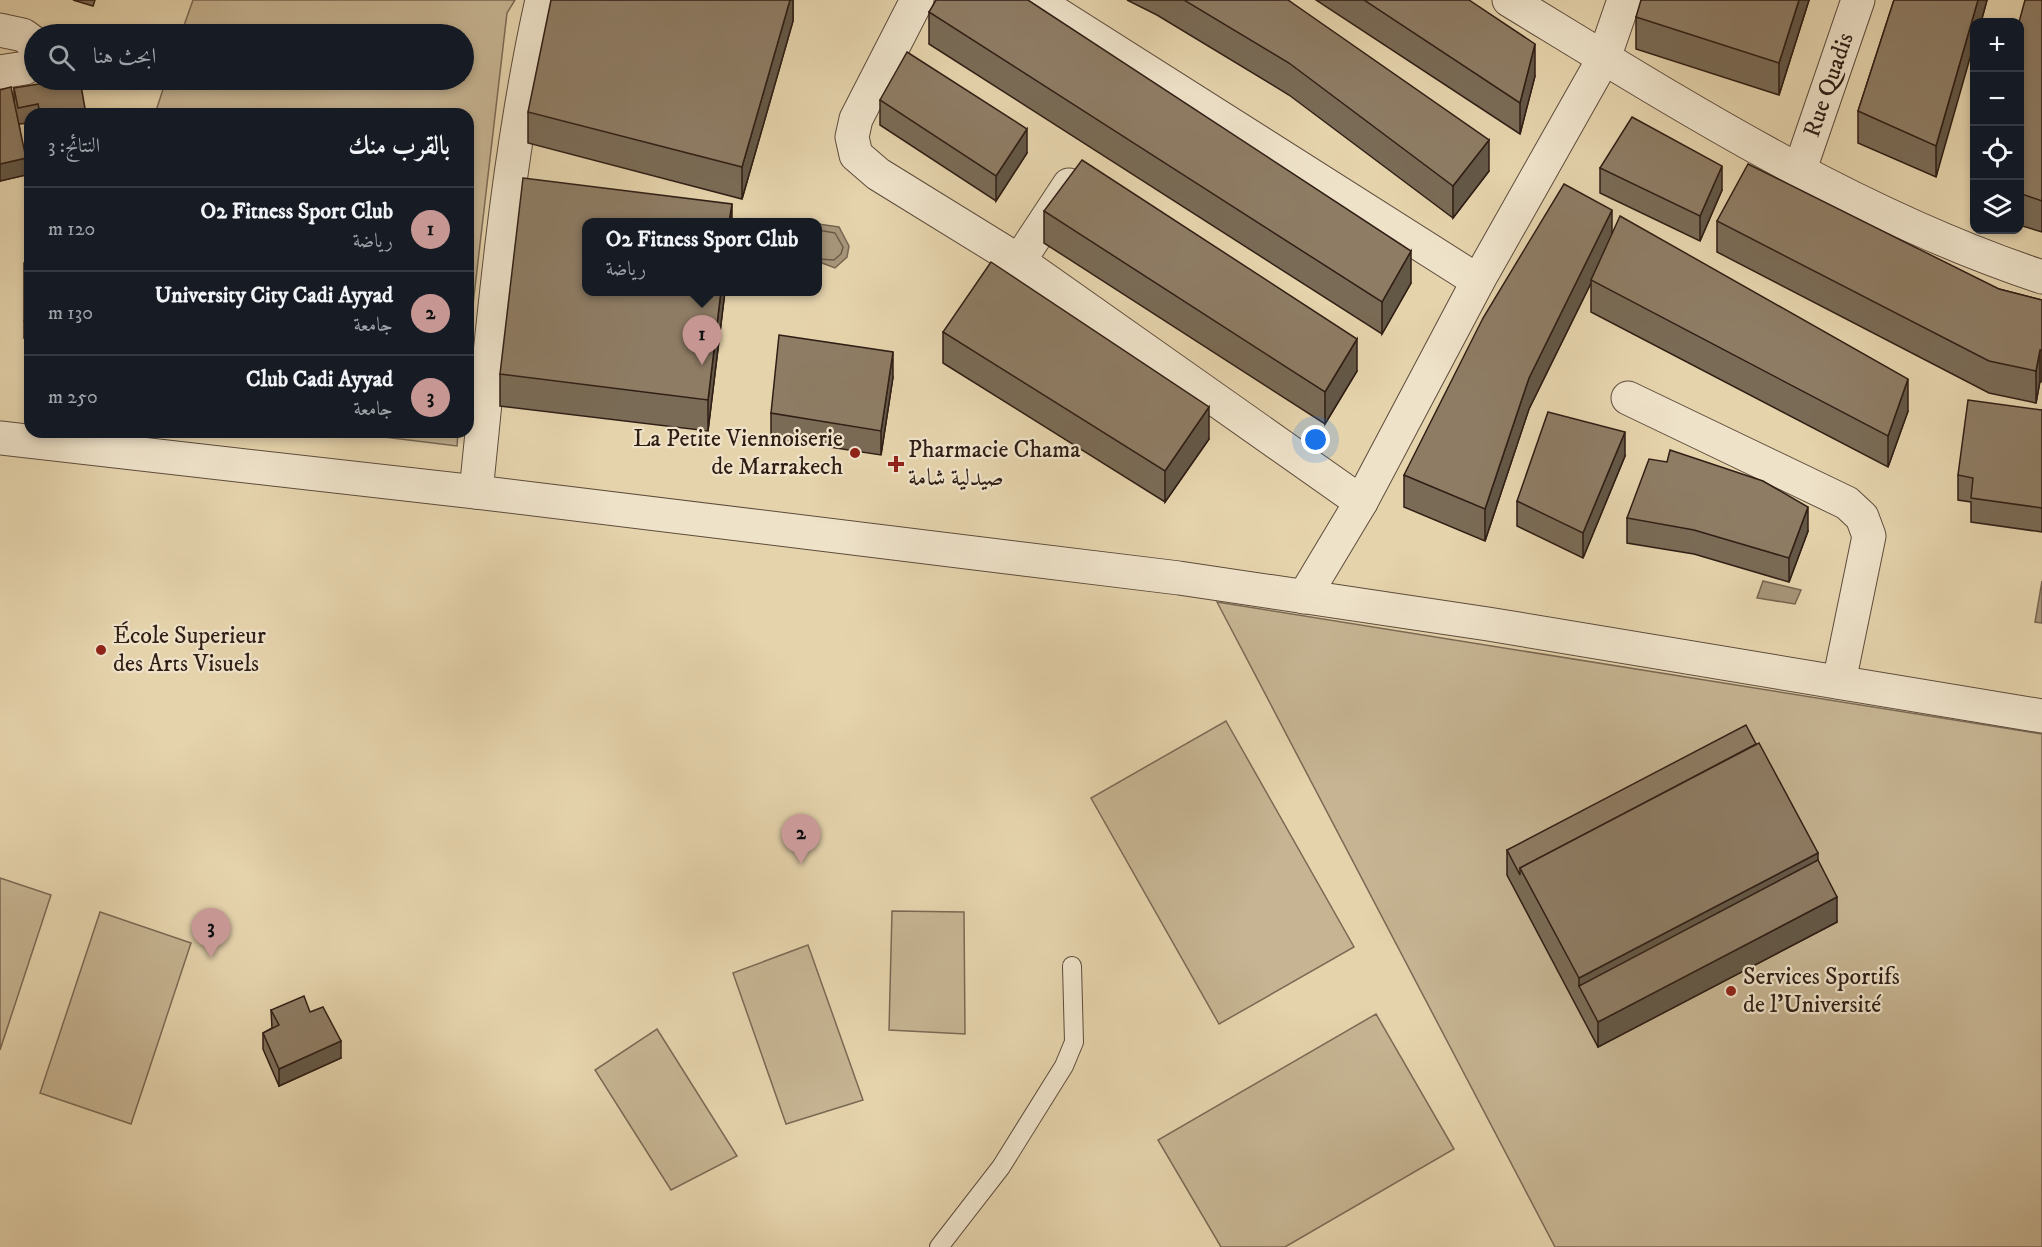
<!DOCTYPE html>
<html lang="ar">
<meta charset="utf-8">
<style>
:root{--surface:#171b24;--page:#20242c;--text:#f1f3f6;--muted:#9ea1a6;--line:#363941;--accent:#c59692}
body{margin:0;font-family:"IM FELL DW Pica",Amiri,serif;background:var(--page);color:var(--text);direction:rtl}
.controls{position:absolute;right:18px;top:18px;display:grid;overflow:hidden;border-radius:12px;box-shadow:0 3px 9px #0003}
.controls button{width:54px;height:54px;display:grid;place-items:center;padding:0;border:0;border-bottom:2px solid var(--line);background:var(--surface);color:var(--text);font:30px sans-serif}
.you{position:absolute;left:1316px;top:440px;width:21px;height:21px;margin:-15px;border:4px solid #fff;border-radius:50%;background:#1a73e8;box-shadow:0 0 0 9px #1a73e833}
.badge{display:grid;place-items:center;width:39px;height:39px;border-radius:50%;background:var(--accent);color:#111;font-size:20px;font-weight:700}
.pin{position:absolute;translate:-50% -50px;filter:drop-shadow(0 2px 3px #0008)}
.pin::after{content:'';position:absolute;top:32px;width:21px;height:18px;background:inherit;clip-path:polygon(0 0,100% 0,50% 100%)}
.popup{position:absolute;left:582px;top:218px;width:240px;height:78px;box-sizing:border-box;display:grid;place-content:center;border-radius:12px;background:var(--surface);filter:drop-shadow(0 2px 4px #0005);font-size:20px;white-space:nowrap;color:var(--muted)}
.popup b{font-size:22px;color:var(--text)}
.popup::after{content:'';position:absolute;left:50%;top:100%;margin-left:-12px;border:12px solid transparent;border-top-color:var(--surface)}
.list{margin:0;padding:0;list-style:none}
h2{display:flex;justify-content:space-between;align-items:center;height:78px;margin:0;padding:0 24px;font-size:26px}
h2 small{font-size:20px;font-weight:400;color:var(--muted)}
.list li{display:grid;grid-template-columns:39px 1fr auto;gap:18px;align-items:center;box-sizing:border-box;height:84px;padding:0 24px;border-top:2px solid var(--line)}
.list b{display:block;font-size:22px;white-space:nowrap}
.list p{margin:0;font-size:20px;white-space:nowrap;color:var(--muted)}
.list em{font-size:20px;font-style:normal;color:var(--muted)}
.icon{flex:none;width:33px;height:33px;fill:none;stroke:currentColor;stroke-width:2;stroke-linecap:round;stroke-linejoin:round}
.map{position:relative;flex:none;width:2042px;height:1247px;overflow:hidden;direction:ltr}
.search{position:absolute;background:var(--surface);box-shadow:0 3px 9px #0003;left:24px;top:24px;width:450px;height:66px;display:flex;align-items:center;gap:15px;box-sizing:border-box;padding:0 21px;border-radius:33px;color:var(--muted);font-size:22px}
.panel{position:absolute;background:var(--surface);box-shadow:0 3px 9px #0003;left:24px;top:108px;width:450px;height:330px;border-radius:18px;direction:rtl}
.map>svg:first-child{display:block}
.green{fill:#c6b492;stroke:#7b6954;stroke-width:1.5}
.water{fill:#a79579;stroke:#776551;stroke-width:1.5}
.lines{fill:none;stroke-linecap:round;stroke-linejoin:round}
.shore{stroke:#6c5a47;stroke-width:1.5}
.service-casing{stroke:#5d4b3b;stroke-width:20}
.minor-casing{stroke:#5d4b3b;stroke-width:35}
.service{stroke:#eee2c9;stroke-width:18}
.minor{stroke:#eee2c9;stroke-width:33}
.wall{fill:#7a6b56;stroke:#301e15;stroke-width:1.5}
.shaded-wall{fill:#635746;stroke:#301e15;stroke-width:1.5}
.building{fill:#8e7c64;stroke:#301e15;stroke-width:1.5}
.poi-dot{fill:#8f2418;stroke:#eee2c9;stroke-width:2}
.labels{text-anchor:middle;dominant-baseline:central;stroke-width:4.5;stroke-linejoin:round;paint-order:stroke}
.street-label{font-size:24px;fill:#301e15;stroke:#eee2c9}
.poi-label{font-size:24px;fill:#301e15;stroke:#eee2c9;text-anchor:start}
</style>
<div class="map">
<svg width="2042" height="1247" viewBox="0 0 2042 1247">
<rect width="100%" height="100%" fill="#e5d3ac"/>
<filter id="stains"><feTurbulence type="fractalNoise" baseFrequency=".00333" numOctaves="4"/><feColorMatrix values="0 0 0 0 .2 0 0 0 0 .09 0 0 0 0 .02 0 0 0 .5 -.17"/></filter>
<radialGradient id="worn" r=".72"><stop offset=".6" stop-color="#630" stop-opacity="0"/><stop offset="1" stop-color="#630" stop-opacity=".3"/></radialGradient>
<!-- green -->
<g class="green">
<polygon points="193,0 515,0 507,13 468,347 468,114 155,114 166,80 464,80 464,34 181,34"/>
<polygon points="343,432 458,432 457,446"/>
<polygon points="1217,602 2042,734 2042,1247 1555,1247"/>
<polygon points="1226,721 1354,947 1219,1024 1091,798"/>
<polygon points="0,878 51,895 0,1050"/>
<polygon points="892,911 964,912 965,1034 889,1030"/>
<polygon points="100,912 191,943 131,1124 40,1093"/>
<polygon points="808,945 863,1100 786,1124 733,973"/>
<polygon points="1376,1014 1454,1149 1285,1247 1221,1247 1158,1140"/>
<polygon points="657,1029 737,1156 671,1190 595,1070"/>
</g>
<!-- water -->
<g class="water">
<polygon points="818,224 839,227 849,246 847,257 835,268 822,263 818,268"/>
<polygon points="1763,581 1801,590 1795,604 1757,598"/>
<polygon points="2042,581 2042,623 2035,622"/>
</g>
<g class="lines">
<!-- shore -->
<polyline class="shore" points="818,230 835,233 843,247 841,254 834,260 818,259"/>
<!-- service casing -->
<g class="service-casing">
<polyline id="service" points="939,1247 1001,1167 1064,1066 1074,1042 1072,966"/>
</g>
<!-- minor casing -->
<g class="minor-casing">
<g id="minor">
<polyline points="917,0 856,119 852,137 856,155 878,174 1019,261 1361,502"/>
<polyline points="1035,0 1478,281"/>
<path d="M1509,0C1680,104 1852,214 2042,277"/>
<polyline points="0,30 23,35 34,43"/>
<polyline points="0,72 25,68 34,62"/>
<path id="s1" d="M1799,172L1858,0"/>
<polyline points="1019,261 1069,185"/>
<polyline points="1628,398 1847,503 1862,517 1869,536 1839,682"/>
<polyline points="0,438 476,492 1179,578 1488,624 2042,716"/>
<path d="M476,492C493,328 506,161 542,0"/>
<polyline points="1304,597 1361,502 1478,281 1604,58 1624,0"/>
</g>
</g>
<!-- service -->
<use href="#service" class="service"/>
<!-- minor -->
<use href="#minor" class="minor"/>
</g>
<!-- wall -->
<g class="wall">
<polygon points="73,0 95,0 93,6"/>
<polygon points="793,0 793,21 742,199 528,143 528,112"/>
<polygon points="1127,0 1288,0 1489,171 1453,218 1289,95 1157,15"/>
<polygon points="1316,0 1469,0 1535,76 1520,134"/>
<polygon points="1809,0 1779,95 1636,49 1636,17"/>
<polygon points="1894,0 1987,0 1981,22 1974,22 1936,177 1858,143 1858,111"/>
<polygon points="2042,0 2042,232 2019,225 2019,22"/>
<polygon points="929,12 1411,283 1382,334 929,44"/>
<polygon points="14,88 86,114 30,114 30,123 19,124 26,175 0,181 0,90 14,103"/>
<polygon points="880,100 1027,153 996,201 880,125"/>
<polygon points="1600,168 1722,190 1700,241 1600,193"/>
<polygon points="1044,211 1357,371 1325,424 1044,243"/>
<polygon points="1717,221 1999,289 2042,300 2042,382 2040,381 2036,403 1989,393 1717,252"/>
<polygon points="732,222 725,291 708,431 500,406 500,374"/>
<polygon points="1612,234 1908,411 1888,467 1591,312 1591,283 1529,409 1485,541 1404,507 1404,475"/>
<polygon points="943,332 1209,439 1165,502 943,363"/>
<polygon points="893,377 881,455 771,438 771,413"/>
<polygon points="2042,410 2042,532 1971,522 1971,502 1958,500 1958,475"/>
<polygon points="1625,456 1583,558 1517,526 1517,501"/>
<polygon points="1627,518 1808,531 1789,582 1694,554 1627,543"/>
<polygon points="1756,744 1818,860 1837,922 1598,1047 1507,875 1507,850"/>
<polygon points="271,1010 310,1012 341,1058 279,1086 263,1049 263,1033 272,1028"/>
</g>
<!-- shaded-wall -->
<g class="shaded-wall">
<polygon points="790,0 793,0 793,21 742,199 742,167"/>
<polygon points="1799,0 1809,0 1779,95 1779,63"/>
<polygon points="1978,0 1987,0 1981,22 1974,22 1974,44 1936,177 1936,146"/>
<polygon points="1535,44 1535,76 1520,134 1520,103"/>
<polygon points="1027,129 1027,153 996,201 996,176"/>
<polygon points="1489,140 1489,171 1453,218 1453,186"/>
<polygon points="26,158 26,175 0,181 0,164"/>
<polygon points="1722,166 1722,190 1700,241 1700,216"/>
<polygon points="732,204 732,222 729,222"/>
<polygon points="1612,210 1612,242 1591,280 1591,283 1529,409 1485,541 1485,509 1529,378"/>
<polygon points="1411,251 1411,283 1382,334 1382,302"/>
<polygon points="721,291 725,291 708,431 708,400"/>
<polygon points="30,319 30,336 24,338 24,321"/>
<polygon points="1357,339 1357,371 1325,424 1325,392"/>
<polygon points="2040,350 2040,381 2036,403 2036,371"/>
<polygon points="893,352 893,377 881,455 881,431"/>
<polygon points="1908,379 1908,411 1888,467 1888,436"/>
<polygon points="1209,407 1209,439 1165,502 1165,471"/>
<polygon points="1625,432 1625,456 1583,558 1583,533"/>
<polygon points="1808,507 1808,531 1789,582 1789,558"/>
<polygon points="1818,853 1818,885 1579,986 1579,978"/>
<polygon points="1837,897 1837,922 1598,1047 1598,1022"/>
<polygon points="341,1041 341,1058 279,1086 279,1069"/>
</g>
<!-- building -->
<g class="building">
<polygon points="551,0 790,0 742,167 528,112"/>
<polygon points="936,0 1028,0 1411,251 1382,302 929,12"/>
<polygon points="1184,0 1288,0 1489,140 1453,186 1289,63"/>
<polygon points="1364,0 1469,0 1535,44 1520,103"/>
<polygon points="1641,0 1799,0 1779,63 1636,17"/>
<polygon points="1894,0 1978,0 1936,146 1858,111"/>
<polygon points="2025,0 2042,0 2042,201 2019,193 2019,22"/>
<polygon points="907,52 1027,129 996,176 880,100"/>
<polygon points="63,80 80,80 86,114 40,114 38,104 18,108 14,88"/>
<polygon points="11,87 26,158 0,164 0,90"/>
<polygon points="1632,117 1722,166 1700,216 1600,168"/>
<polygon points="1082,160 1357,339 1325,392 1044,211"/>
<polygon points="1748,164 1999,289 2042,300 2042,350 2040,350 2036,371 1989,361 1717,221"/>
<polygon points="523,178 732,204 729,222 586,222 586,291 721,291 708,400 500,374"/>
<polygon points="1564,184 1612,210 1529,378 1485,509 1404,475 1483,318"/>
<polygon points="1620,216 1908,379 1888,436 1591,280"/>
<polygon points="991,262 1209,407 1165,471 943,332"/>
<polygon points="24,263 30,263 30,319 24,321"/>
<polygon points="779,335 893,352 881,431 771,413"/>
<polygon points="1968,400 2042,410 2042,508 1971,498 1973,478 1958,475"/>
<polygon points="1548,412 1625,432 1583,533 1517,501"/>
<polygon points="1670,450 1763,481 1808,507 1789,558 1694,530 1627,518 1649,459 1667,462"/>
<polygon points="1746,725 1756,744 1520,868 1520,875 1507,850"/>
<polygon points="1759,743 1818,853 1579,978 1520,868"/>
<polygon points="1818,860 1837,897 1598,1022 1579,986"/>
<polygon points="304,996 310,1012 323,1007 341,1041 279,1069 263,1033 279,1025 271,1010"/>
</g>
<!-- markers -->
<g class="poi-dot">
<circle cx="855" cy="453" r="6"/>
<path d="M893 455h6v6h6v6h-6v6h-6v-6h-6v-6h6z"/>
<circle cx="101" cy="650" r="6"/>
<circle cx="1731" cy="991" r="6"/>
</g>
<g class="labels">
<!-- street labels -->
<g class="street-label">
<text stroke="none"><textPath href="#s1" startOffset="92">Rue Quadis</textPath></text>
</g>
<!-- poi labels -->
<g class="poi-label">
<text x="843" y="439" text-anchor="end">La Petite Viennoiserie<tspan x="843" dy="28">de Marrakech</tspan></text>
<text x="908" y="450">Pharmacie Chama<tspan x="908" dy="28">صيدلية شامة</tspan></text>
<text x="113" y="636">École Superieur<tspan x="113" dy="28">des Arts Visuels</tspan></text>
<text x="1743" y="977">Services Sportifs<tspan x="1743" dy="28">de l'Université</tspan></text>
</g>
</g>
<rect width="100%" height="100%" filter="url(#stains)"/>
<rect width="100%" height="100%" fill="url(#worn)"/>
</svg>
<div class="controls">
<button>+</button>
<button>−</button>
<button><svg class="icon" aria-label="locate" viewBox="0 0 24 24"><circle cx="12" cy="12" r="6"/><path d="M12 2v4M12 18v4M2 12h4M18 12h4"/></svg></button>
<button><svg class="icon" aria-label="layers" viewBox="0 0 24 24"><path d="M12 4l9 5-9 5-9-5zM3 14l9 5 9-5"/></svg></button>
</div>
<div class="you"></div>
<div class="pin badge" style="left:702px;top:365px">1</div>
<div class="popup"><b>O2 Fitness Sport Club</b>رياضة</div>
<div class="pin badge" style="left:801px;top:864px">2</div>
<div class="pin badge" style="left:211px;top:958px">3</div>
<div class="search"><svg class="icon" aria-label="search" viewBox="0 0 24 24"><circle cx="10" cy="10" r="6"/><path d="M15 15l6 6"/></svg>ابحث هنا</div>
<section class="panel">
<h2>بالقرب منك<small>النتائج: 3</small></h2>
<ul class="list">
<li><span class="badge">1</span><div><b>O2 Fitness Sport Club</b><p>رياضة</p></div><em>120 m</em></li>
<li><span class="badge">2</span><div><b>University City Cadi Ayyad</b><p>جامعة</p></div><em>130 m</em></li>
<li><span class="badge">3</span><div><b>Club Cadi Ayyad</b><p>جامعة</p></div><em>250 m</em></li>
</ul>
</section>
</div>
